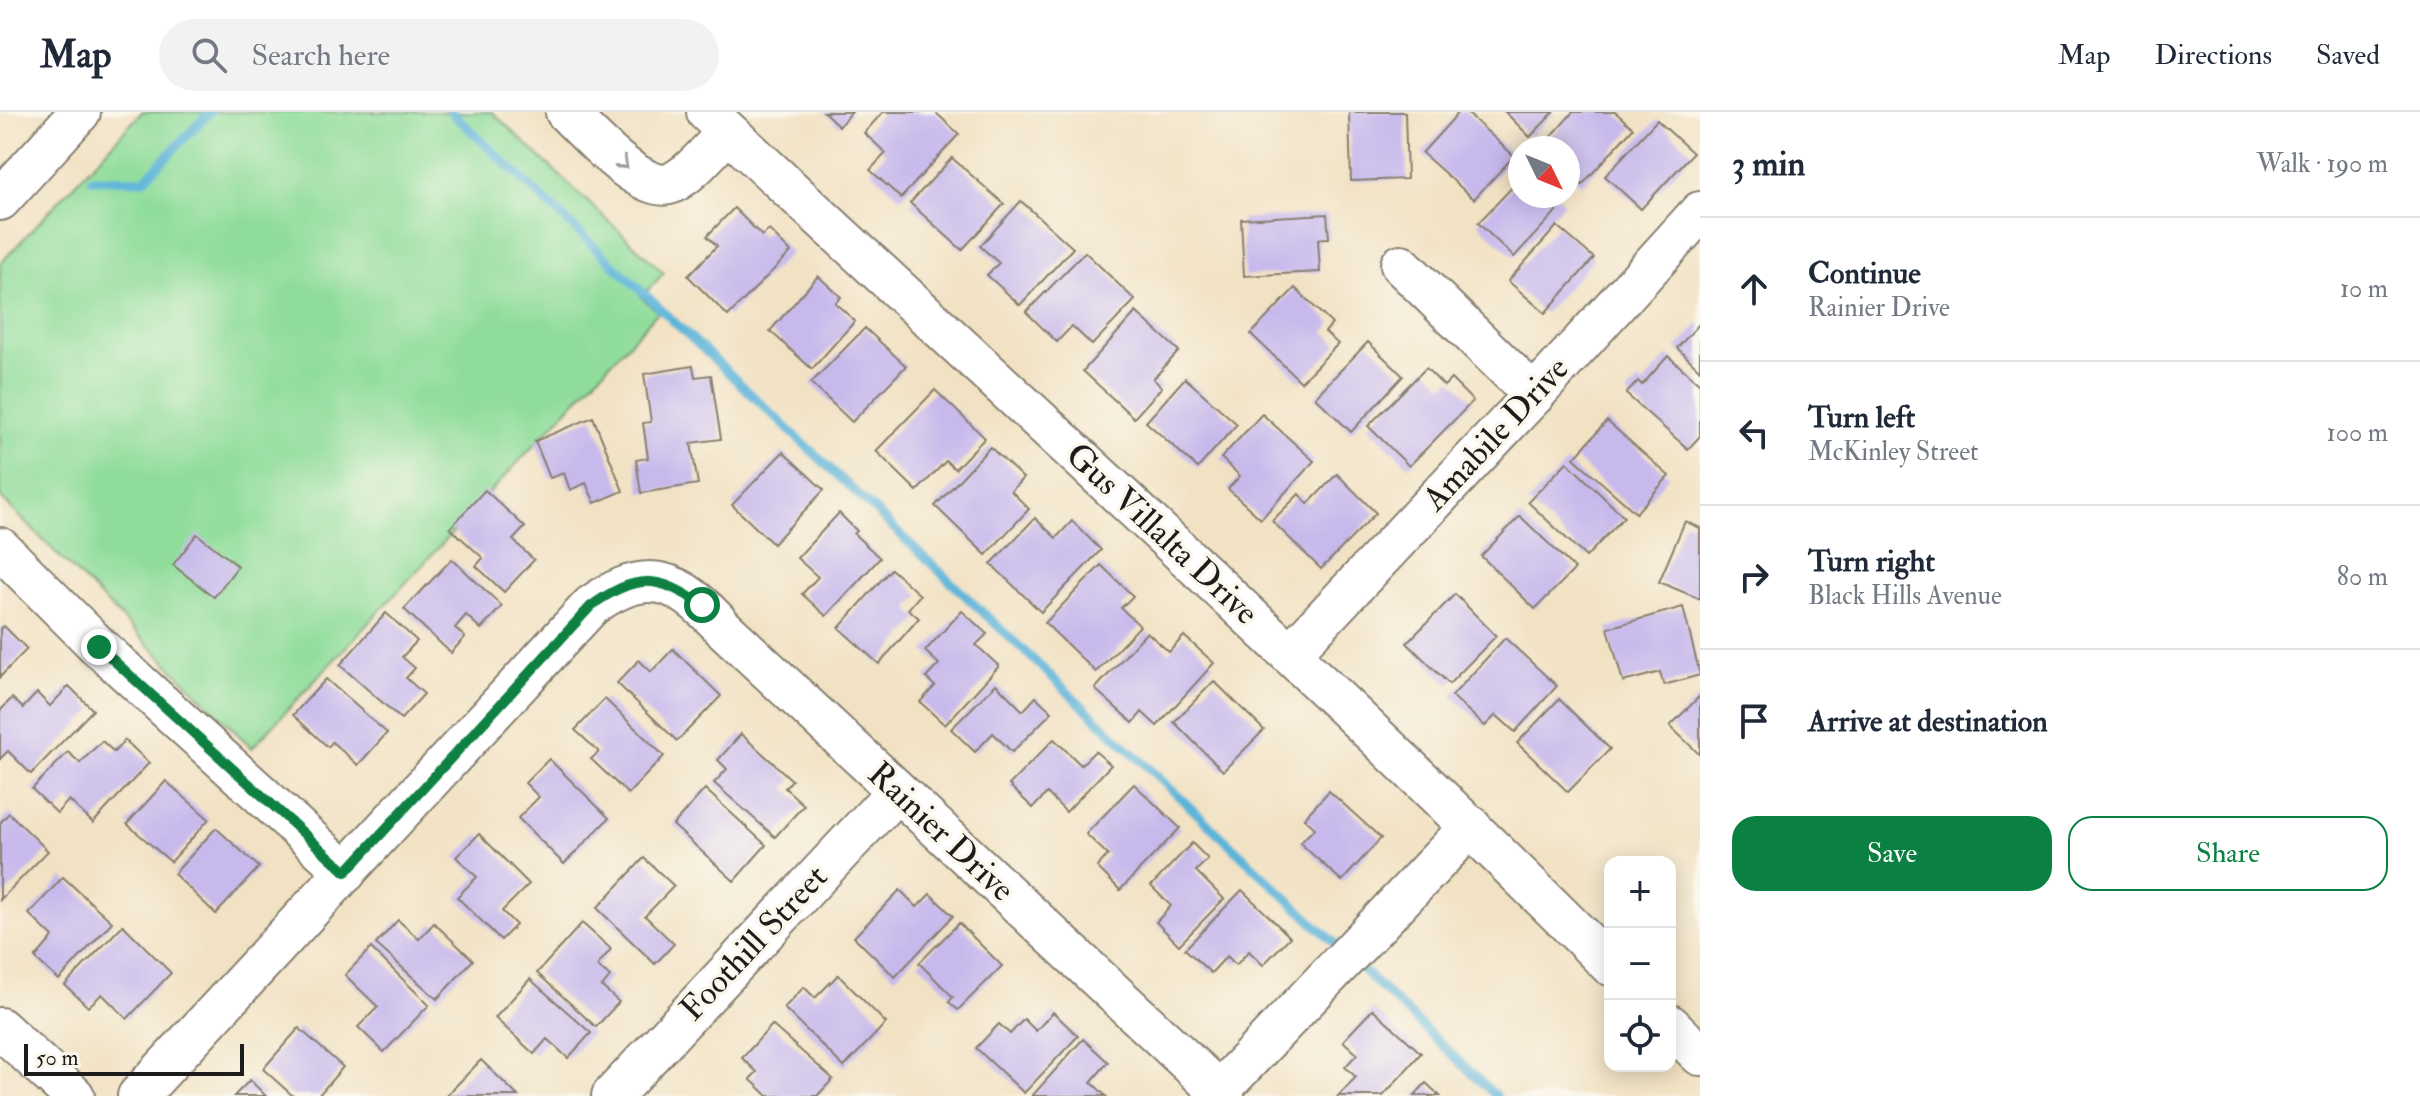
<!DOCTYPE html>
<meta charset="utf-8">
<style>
:root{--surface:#fff;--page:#f2f2f3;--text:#1f2937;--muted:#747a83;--line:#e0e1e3;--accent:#0b8043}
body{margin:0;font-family:"IM FELL Double Pica",serif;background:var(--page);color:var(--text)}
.controls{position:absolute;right:24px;bottom:24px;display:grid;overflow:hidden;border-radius:16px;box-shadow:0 4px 20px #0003}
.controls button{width:72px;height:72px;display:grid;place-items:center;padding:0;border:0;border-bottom:2px solid var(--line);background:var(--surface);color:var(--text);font:40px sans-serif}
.compass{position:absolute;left:1508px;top:24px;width:72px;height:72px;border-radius:50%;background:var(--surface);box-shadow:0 4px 20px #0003;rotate:133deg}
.scale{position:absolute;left:24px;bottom:20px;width:220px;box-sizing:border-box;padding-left:8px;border:4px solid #1c1c1c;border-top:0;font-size:22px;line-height:28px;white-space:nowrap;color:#1c1c1c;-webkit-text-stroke:6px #fbf7ec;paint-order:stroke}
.stop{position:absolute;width:24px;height:24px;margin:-18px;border:6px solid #0b8043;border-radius:50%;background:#fff}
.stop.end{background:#0b8043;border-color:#fff;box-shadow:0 2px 8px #0008}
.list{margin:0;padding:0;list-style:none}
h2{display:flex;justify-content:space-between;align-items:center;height:104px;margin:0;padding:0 32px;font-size:34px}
h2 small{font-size:26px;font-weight:400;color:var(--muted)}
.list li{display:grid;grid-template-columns:52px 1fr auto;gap:24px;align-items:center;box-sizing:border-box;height:144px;padding:0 32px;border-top:2px solid var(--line)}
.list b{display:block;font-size:30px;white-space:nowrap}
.list p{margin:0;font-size:26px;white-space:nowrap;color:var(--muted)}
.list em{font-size:26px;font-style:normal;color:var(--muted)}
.actions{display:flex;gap:16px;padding:24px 32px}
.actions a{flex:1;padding:18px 0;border:2px solid var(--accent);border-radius:24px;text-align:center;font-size:28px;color:var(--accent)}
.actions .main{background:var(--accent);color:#fff}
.icon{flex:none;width:44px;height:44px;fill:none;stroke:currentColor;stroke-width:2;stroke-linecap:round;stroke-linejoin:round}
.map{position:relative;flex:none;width:1700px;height:984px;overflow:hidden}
header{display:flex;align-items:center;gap:48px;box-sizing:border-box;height:112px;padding:0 40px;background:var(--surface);border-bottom:2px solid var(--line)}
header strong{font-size:38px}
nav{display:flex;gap:44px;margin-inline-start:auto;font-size:28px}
.search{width:560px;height:72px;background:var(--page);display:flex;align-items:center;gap:20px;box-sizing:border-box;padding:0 28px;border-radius:44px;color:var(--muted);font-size:30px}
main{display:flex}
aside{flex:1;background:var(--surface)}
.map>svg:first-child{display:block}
.green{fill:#90dd9b;stroke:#567c5c;stroke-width:2}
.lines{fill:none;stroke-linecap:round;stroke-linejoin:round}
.stream{stroke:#5cb4d9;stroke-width:9}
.building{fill:#c7b9ec}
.minor-casing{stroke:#877f70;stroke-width:44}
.minor{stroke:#fff;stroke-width:40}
.oneway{stroke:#999}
.route{stroke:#0b8043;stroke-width:10}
.labels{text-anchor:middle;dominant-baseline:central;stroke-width:7;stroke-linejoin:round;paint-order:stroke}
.street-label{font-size:34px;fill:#1c1c1c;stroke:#fbf7ec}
</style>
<header>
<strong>Map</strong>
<div class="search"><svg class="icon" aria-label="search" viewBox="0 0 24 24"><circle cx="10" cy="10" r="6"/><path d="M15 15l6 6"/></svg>Search here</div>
<nav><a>Map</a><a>Directions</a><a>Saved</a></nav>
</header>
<main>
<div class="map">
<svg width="1700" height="984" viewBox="0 0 1700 984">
<rect width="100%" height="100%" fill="#fbf7ec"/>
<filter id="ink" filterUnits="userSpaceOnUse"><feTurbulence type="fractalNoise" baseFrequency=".0125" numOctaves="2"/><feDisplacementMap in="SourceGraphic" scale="16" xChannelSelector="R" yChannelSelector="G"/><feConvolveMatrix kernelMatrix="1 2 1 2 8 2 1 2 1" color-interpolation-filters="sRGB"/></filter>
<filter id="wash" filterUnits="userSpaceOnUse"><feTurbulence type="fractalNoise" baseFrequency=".006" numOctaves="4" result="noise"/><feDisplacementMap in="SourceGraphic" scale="32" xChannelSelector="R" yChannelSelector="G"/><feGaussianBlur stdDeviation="1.8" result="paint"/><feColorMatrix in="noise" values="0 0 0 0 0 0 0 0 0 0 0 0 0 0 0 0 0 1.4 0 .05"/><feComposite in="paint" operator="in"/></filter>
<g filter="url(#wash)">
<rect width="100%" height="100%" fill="#f2e2c4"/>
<!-- green -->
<polygon class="green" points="142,0 492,0 664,161 641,185 658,200 252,636 0,385 0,152"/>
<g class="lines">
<!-- stream -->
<g class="stream">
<polyline points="451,0 1340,836"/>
<polyline points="92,67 144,68 210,0"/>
<polyline points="1353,849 1496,984"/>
</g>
</g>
<g id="blocks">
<!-- building -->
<g class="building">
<polygon points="824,0 852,0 839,14"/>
<polygon points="883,0 935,0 959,22 901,86 870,58 886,41 864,21"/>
<polygon points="1349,0 1405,0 1407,67 1351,69"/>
<polygon points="1459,0 1466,0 1514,44 1474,87 1422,41"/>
<polygon points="1505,0 1554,0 1530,25"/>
<polygon points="1573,0 1615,0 1633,16 1582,73 1568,60 1568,36 1541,36"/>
<polygon points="1657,8 1693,41 1641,97 1605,64"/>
<polygon points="952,46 1004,92 962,138 910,91"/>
<polygon points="1520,67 1520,84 1557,84 1564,91 1514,145 1478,111"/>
<polygon points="1021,89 1073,136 1020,193 987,163 999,151 980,134"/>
<polygon points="734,96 762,124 769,118 791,140 728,204 688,164 717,134 707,124"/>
<polygon points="1327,102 1329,126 1318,127 1320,160 1244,164 1241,107"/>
<polygon points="1557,114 1594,146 1545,201 1508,169"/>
<polygon points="1085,140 1135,188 1092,233 1072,214 1057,230 1026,200"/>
<polygon points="818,164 841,185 835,191 855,209 812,257 770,219"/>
<polygon points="1295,176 1332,212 1325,220 1338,232 1301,270 1251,222"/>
<polygon points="1136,200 1179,239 1153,267 1162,275 1134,306 1083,259"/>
<polygon points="1700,211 1700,258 1677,236"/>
<polygon points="865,216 906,254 852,310 811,271"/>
<polygon points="1368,230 1403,264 1351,320 1315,285"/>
<polygon points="1668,244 1700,272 1700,324 1688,337 1626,282 1638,269 1642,273"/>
<polygon points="693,254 695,265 711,263 721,327 691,331 698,372 641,381 636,348 648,346 643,311 651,310 644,262"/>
<polygon points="1426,256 1444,274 1451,267 1473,289 1409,354 1368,314"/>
<polygon points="1185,266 1237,312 1198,356 1146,310"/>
<polygon points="935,278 985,326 955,357 946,349 917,379 876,339"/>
<polygon points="1262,302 1314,349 1261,407 1228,377 1240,364 1221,346"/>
<polygon points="593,305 623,379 595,391 586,371 570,378 564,361 550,366 535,329"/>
<polygon points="1607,309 1669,364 1636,401 1574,346"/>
<polygon points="990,335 1023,366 1011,379 1029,397 986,443 935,394"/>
<polygon points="783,340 824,378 773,432 732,393"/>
<polygon points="1567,350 1624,405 1586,445 1528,390"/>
<polygon points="1337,362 1376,401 1321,457 1272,409 1299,382 1308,392"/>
<polygon points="485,378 525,415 513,428 534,448 504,480 476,454 483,446 450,416"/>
<polygon points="839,401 857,419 854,422 880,446 826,504 802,482 818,465 797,446"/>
<polygon points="1520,404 1575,457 1535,497 1481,444"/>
<polygon points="1035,406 1056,426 1072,409 1101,438 1041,500 991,452"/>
<polygon points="1685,409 1700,416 1700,487 1659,470"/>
<polygon points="197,422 238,454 214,485 173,453"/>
<polygon points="452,447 502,494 481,517 466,503 455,516 465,525 451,541 404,497"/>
<polygon points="1101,453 1133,484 1121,496 1140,514 1096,560 1045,511"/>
<polygon points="891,457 920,483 908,497 919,506 879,552 839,516"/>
<polygon points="1455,482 1496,524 1449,572 1407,531"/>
<polygon points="1683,495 1700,563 1664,573 1660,560 1623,570 1608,516"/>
<polygon points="962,499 987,522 976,533 999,554 945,613 920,590 935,574 926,566 939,552 925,539"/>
<polygon points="386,501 417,529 402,545 415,556 406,566 424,582 401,607 340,553"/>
<polygon points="4,514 27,537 0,565 0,517"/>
<polygon points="1147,520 1169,540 1184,524 1214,551 1157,614 1142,600 1133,611 1095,577"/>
<polygon points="1505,526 1557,574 1515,620 1496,603 1485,614 1452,584"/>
<polygon points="673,537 721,584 677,629 617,571 639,548 651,560"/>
<polygon points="326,567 387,621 358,653 332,630 328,635 293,603"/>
<polygon points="1214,569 1264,618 1223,659 1174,610"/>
<polygon points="996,572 1023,599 1036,585 1052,600 1012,640 993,621 975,640 951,617"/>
<polygon points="69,574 93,598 31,662 8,639 0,647 0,599 12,586 23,596 37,581 50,594"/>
<polygon points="1700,584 1700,643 1670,614"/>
<polygon points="605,587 664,644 628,682 591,647 599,640 575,618"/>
<polygon points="1559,587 1610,637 1568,680 1517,631"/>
<polygon points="741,622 792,668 785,676 804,693 775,725 714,671 727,657 718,648"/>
<polygon points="1054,627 1081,653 1095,639 1111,653 1066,700 1047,681 1033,696 1009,673"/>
<polygon points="125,628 149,651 93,711 69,688 57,701 32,677 68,640 80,651 102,629 114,640"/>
<polygon points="549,647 609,706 564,752 518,706 539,685 525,671"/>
<polygon points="166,669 209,707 171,750 127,712"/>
<polygon points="1134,672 1180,716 1120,778 1097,755 1108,743 1086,722"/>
<polygon points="705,677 766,733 734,769 673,713"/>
<polygon points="1329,679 1381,726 1342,769 1300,731 1315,716 1304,706"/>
<polygon points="9,701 48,739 0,788 0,711"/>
<polygon points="216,716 259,755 216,802 174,762"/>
<polygon points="479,722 529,772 502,799 516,813 501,828 457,785 477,765 456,745"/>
<polygon points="1192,731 1208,747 1196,759 1224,787 1179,833 1156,810 1171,794 1151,774"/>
<polygon points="644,746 674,774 645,804 674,832 655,852 597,796"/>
<polygon points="63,765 112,810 59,868 35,846 53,825 29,802"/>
<polygon points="900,778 917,795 930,782 953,804 895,865 854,825"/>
<polygon points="1242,778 1290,825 1263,853 1249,839 1236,853 1227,844 1211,861 1185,837"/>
<polygon points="398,808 419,827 434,811 473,848 437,887 376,832"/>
<polygon points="582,811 611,837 597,854 610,865 602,875 619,890 596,915 537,861"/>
<polygon points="959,811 1002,854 958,898 949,890 953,885 919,851"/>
<polygon points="123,813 171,861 127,907 102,882 88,895 65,873"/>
<polygon points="371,836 429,893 384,940 358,915 378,895 345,863"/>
<polygon points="838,863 886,911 844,955 784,896 804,875 815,886"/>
<polygon points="530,867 591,921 568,946 547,927 534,942 495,906"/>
<polygon points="1373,897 1421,941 1383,984 1338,984 1356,965 1345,955 1357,942 1343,929"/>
<polygon points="1053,900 1078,924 1024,981 976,936 999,912 1010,922 1024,907 1036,919"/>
<polygon points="772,913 833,967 817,984 768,984 750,967 757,960 742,946"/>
<polygon points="299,916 343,955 318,984 293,984 263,957"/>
<polygon points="1083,927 1108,950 1091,970 1106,984 1032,984"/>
<polygon points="481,948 518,984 446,984"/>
<polygon points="250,968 266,984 234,984"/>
<polygon points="1426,971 1440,984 1414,984"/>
</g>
</g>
</g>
<g filter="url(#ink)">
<use href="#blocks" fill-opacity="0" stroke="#877f70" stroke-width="2"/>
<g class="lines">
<!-- minor casing -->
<g class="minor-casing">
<g id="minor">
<path d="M566,0C586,19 643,84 672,71C693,61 711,36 728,20"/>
<path d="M707,0C1010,282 1317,560 1610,853"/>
<polyline points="0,88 80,0"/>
<polyline points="1401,153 1534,283"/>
<polyline points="0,436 99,535 346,760"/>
<polyline points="1291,541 1534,283 1700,100"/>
<polyline points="1670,913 1700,943"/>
<polyline points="0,916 74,984"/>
<polyline points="1219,979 1471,714"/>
<path d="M138,984L591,494C647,453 679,467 723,516L1224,984"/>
<polyline points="612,984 897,679"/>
</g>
</g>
<!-- minor -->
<use href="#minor" class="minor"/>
</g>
<!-- one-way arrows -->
<defs><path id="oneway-chevron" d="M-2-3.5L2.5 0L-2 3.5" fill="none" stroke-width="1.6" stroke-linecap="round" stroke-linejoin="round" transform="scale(2)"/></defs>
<use class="oneway" href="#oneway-chevron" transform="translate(623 52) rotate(41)"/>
</g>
<g class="lines" filter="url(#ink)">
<!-- route -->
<path class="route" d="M99,535L346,760L591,494C635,462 658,462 702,493"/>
</g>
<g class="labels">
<!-- street labels -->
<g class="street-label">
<text transform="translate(1496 322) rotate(-47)">Amabile Drive</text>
<text transform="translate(1162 422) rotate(43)">Gus Villalta Drive</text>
<text transform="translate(941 720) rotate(43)">Rainier Drive</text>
<text transform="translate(754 831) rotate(-47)">Foothill Street</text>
</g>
</g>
</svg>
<div class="controls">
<button>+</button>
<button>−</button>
<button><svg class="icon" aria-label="locate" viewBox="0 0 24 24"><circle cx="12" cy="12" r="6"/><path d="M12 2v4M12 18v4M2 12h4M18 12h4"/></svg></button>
</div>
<svg class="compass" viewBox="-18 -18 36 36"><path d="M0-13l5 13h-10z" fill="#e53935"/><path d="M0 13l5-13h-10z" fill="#747a83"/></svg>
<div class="scale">50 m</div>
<div class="stop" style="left:702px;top:493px"></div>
<div class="stop end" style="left:99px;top:535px"></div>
</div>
<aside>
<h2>3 min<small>Walk · 190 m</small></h2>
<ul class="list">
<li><svg class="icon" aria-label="ahead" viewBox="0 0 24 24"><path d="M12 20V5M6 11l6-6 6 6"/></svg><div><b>Continue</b><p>Rainier Drive</p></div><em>10 m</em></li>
<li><svg class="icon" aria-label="left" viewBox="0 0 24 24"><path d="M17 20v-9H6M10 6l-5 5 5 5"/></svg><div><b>Turn left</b><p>McKinley Street</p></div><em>100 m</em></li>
<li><svg class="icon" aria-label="right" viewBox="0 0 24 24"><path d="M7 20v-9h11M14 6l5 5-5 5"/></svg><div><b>Turn right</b><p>Black Hills Avenue</p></div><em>80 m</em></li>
<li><svg class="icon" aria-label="arrive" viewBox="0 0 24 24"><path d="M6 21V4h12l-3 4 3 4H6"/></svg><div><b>Arrive at destination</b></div></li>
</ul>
<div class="actions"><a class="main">Save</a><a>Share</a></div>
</aside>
</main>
